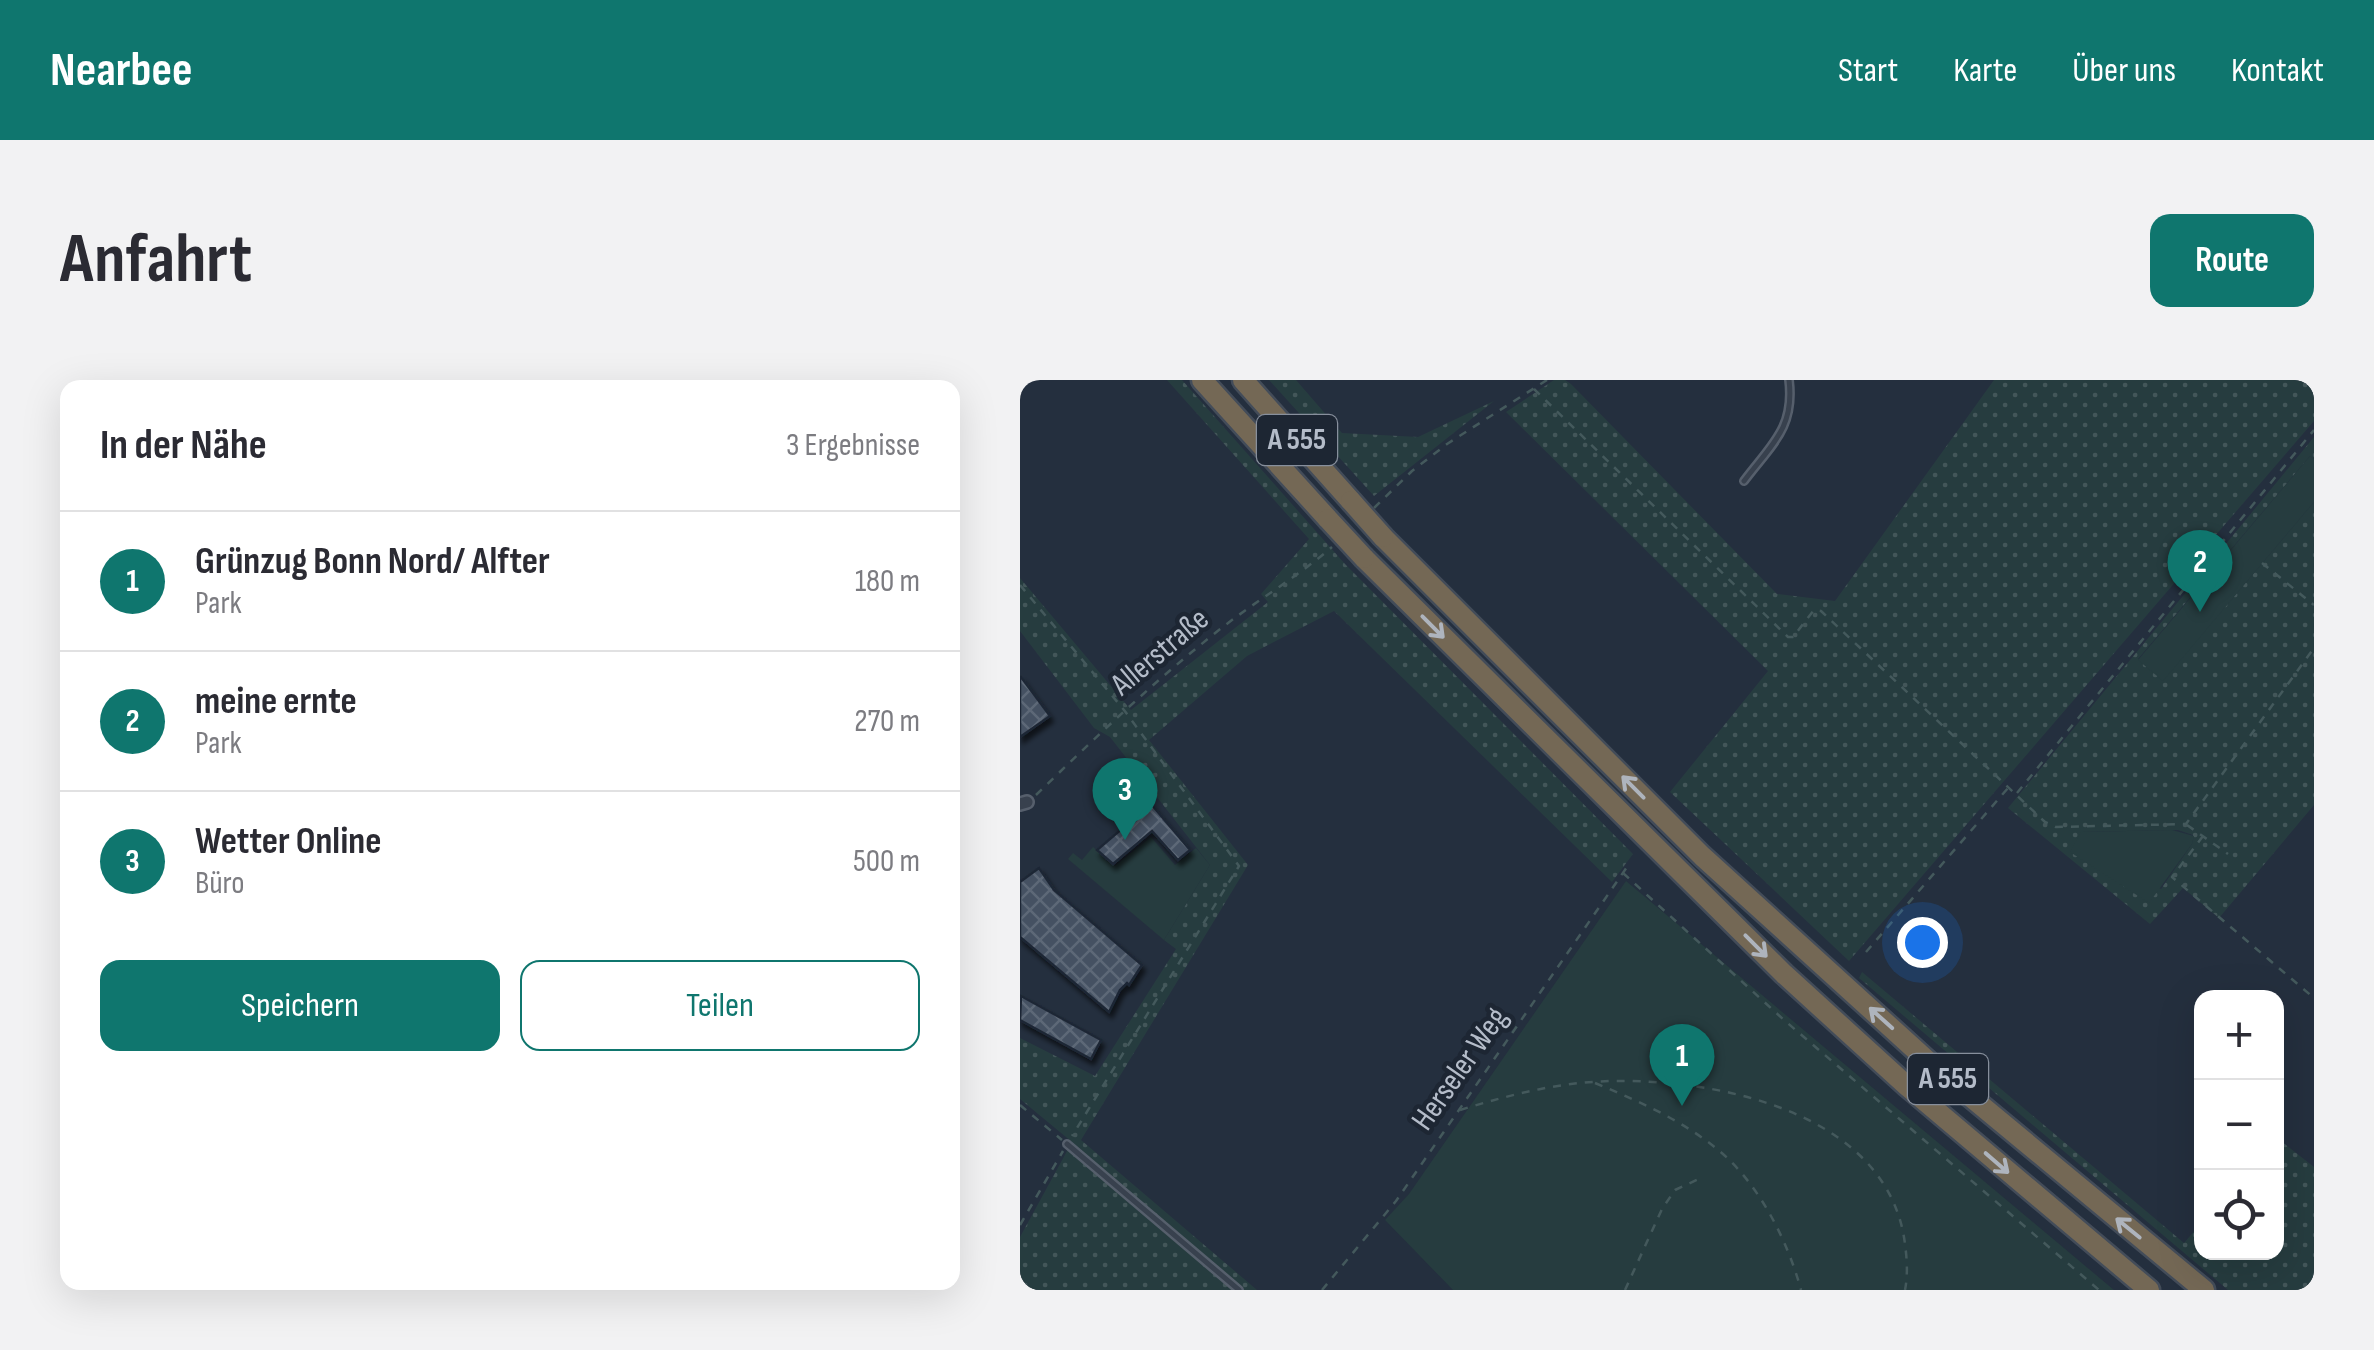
<!DOCTYPE html>
<html lang="de">
<meta charset="utf-8">
<style>
:root{--surface:#fff;--page:#f2f2f3;--text:#2b2b33;--muted:#7c7c81;--line:#e1e1e2;--accent:#0f766e}
body{margin:0;font-family:"Sofia Sans Condensed",sans-serif;background:var(--page);color:var(--text)}
.controls{position:absolute;right:30px;bottom:30px;display:grid;overflow:hidden;border-radius:20px;box-shadow:0 10px 40px #0002}
.controls button{width:90px;height:90px;display:grid;place-items:center;padding:0;border:0;border-bottom:2px solid var(--line);background:var(--surface);color:var(--text);font:50px sans-serif}
.you{position:absolute;left:902px;top:562px;width:35px;height:35px;margin:-25px;border:8px solid #fff;border-radius:50%;background:#1a73e8;box-shadow:0 0 0 15px #1a73e833}
.badge{display:grid;place-items:center;width:65px;height:65px;border-radius:50%;background:var(--accent);color:#fff;font-size:32px;font-weight:700}
.pin{position:absolute;translate:-50% -82px;filter:drop-shadow(0 2px 5px #0008)}
.pin::after{content:'';position:absolute;top:52px;width:35px;height:30px;background:inherit;clip-path:polygon(0 0,100% 0,50% 100%)}
.list{margin:0;padding:0;list-style:none}
h2{display:flex;justify-content:space-between;align-items:center;height:130px;margin:0;padding:0 40px;font-size:42px}
h2 small{font-size:32px;font-weight:400;color:var(--muted)}
.list li{display:grid;grid-template-columns:65px 1fr auto;gap:30px;align-items:center;box-sizing:border-box;height:140px;padding:0 40px;border-top:2px solid var(--line)}
.list b{display:block;font-size:38px;white-space:nowrap}
.list p{margin:0;font-size:32px;white-space:nowrap;color:var(--muted)}
.list em{font-size:32px;font-style:normal;color:var(--muted)}
.actions{display:flex;gap:20px;padding:30px 40px}
.actions a{flex:1;padding:22px 0;border:2px solid var(--accent);border-radius:20px;text-align:center;font-size:35px;color:var(--accent)}
.actions .main{background:var(--accent);color:#fff}
.icon{flex:none;width:55px;height:55px;fill:none;stroke:currentColor;stroke-width:2;stroke-linecap:round;stroke-linejoin:round}
.map{position:relative;flex:none;width:1294px;height:910px;overflow:hidden;border-radius:20px}
header{display:flex;align-items:center;gap:60px;box-sizing:border-box;height:140px;padding:0 50px;background:var(--accent);color:#fff}
header strong{font-size:48px}
nav{display:flex;gap:55px;margin-inline-start:auto;font-size:35px}
.intro{display:flex;align-items:center;justify-content:space-between;box-sizing:border-box;height:240px;padding:0 60px}
h1{margin:0;font-size:70px}
.button{padding:25px 45px;border-radius:20px;background:var(--accent);color:#fff;font-size:35px;font-weight:700}
main{display:flex;gap:60px;padding:0 60px}
aside{flex:1;background:var(--surface);border-radius:20px;box-shadow:0 10px 40px #0002}
.map>svg:first-child{display:block}
.grass{fill:url(#grass-dots);fill-rule:evenodd}
.green{fill:#263c3f}
.building{fill:url(#building-cross-hatch);stroke:#1f2835;stroke-width:2.5;filter:url(#shadow)}
.lines{fill:none;stroke-linecap:round;stroke-linejoin:round}
.service-casing{stroke:#565f6c;stroke-width:10}
.minor-casing{stroke:#565f6c;stroke-width:16}
.motorway-casing{stroke:#434c59;stroke-width:25}
.path{stroke:#44595c;stroke-width:2.5;stroke-dasharray:8 8;stroke-linecap:butt}
.service{stroke:#38414e;stroke-width:5}
.minor{stroke:#38414e;stroke-width:11}
.motorway{stroke:#746855;stroke-width:20}
.motorway-bridge-casing{stroke:#434c59;stroke-width:25;stroke-linecap:butt}
.motorway-bridge{stroke:#746855;stroke-width:20}
.oneway{stroke:#aeb4bd}
.labels{text-anchor:middle;dominant-baseline:central;stroke-width:9;stroke-linejoin:round;paint-order:stroke}
.shield{fill:#1d2633;stroke:#878f9c;stroke-width:2.5}
.shield-label{font-size:30px;font-weight:bold;fill:#b4bcc9}
.street-label{font-size:32px;fill:#b4bcc9;stroke:#1d2633}
</style>
<header>
<strong>Nearbee</strong>
<nav><a>Start</a><a>Karte</a><a>Über uns</a><a>Kontakt</a></nav>
</header>
<div class="intro"><h1>Anfahrt</h1><a class="button">Route</a></div>
<main>
<aside>
<h2>In der Nähe<small>3 Ergebnisse</small></h2>
<ul class="list">
<li><span class="badge">1</span><div><b>Grünzug Bonn Nord/ Alfter</b><p>Park</p></div><em>180 m</em></li>
<li><span class="badge">2</span><div><b>meine ernte</b><p>Park</p></div><em>270 m</em></li>
<li><span class="badge">3</span><div><b>Wetter Online</b><p>Büro</p></div><em>500 m</em></li>
</ul>
<div class="actions"><a class="main">Speichern</a><a>Teilen</a></div>
</aside>
<div class="map">
<svg width="1294" height="910" viewBox="0 0 1294 910">
<defs>
<pattern id="grass-dots" width="8" height="8" patternUnits="userSpaceOnUse" patternTransform="scale(2.5)"><rect width="8" height="8" fill="#263c3f"/><path d="M2 2h.1M6 6h.1" fill="none" stroke="#435659" stroke-width="1.8" stroke-linecap="round"/></pattern>
<pattern id="building-cross-hatch" width="8" height="8" patternUnits="userSpaceOnUse" patternTransform="scale(2.5)"><rect width="8" height="8" fill="#455162"/><path d="M0 0l8 8M0 8l8-8" fill="none" stroke="#5d6877"/></pattern>
<filter id="shadow"><feDropShadow dx="3" dy="5.5" stdDeviation="2.5" flood-color="#0009"/></filter>
</defs>
<rect width="100%" height="100%" fill="#242f3e"/>
<!-- grass -->
<g class="grass">
<polygon points="147,0 162,0 325,184 613,474 592,502 314,231 227,276 129,360 228,485 61,760 237,910 0,910 0,857 52,762 0,719 0,658 75,696 156,569 144,560 190,485 90,357 74,348 0,251 0,198 111,330 248,222 241,214 289,159"/>
<polygon points="249,0 276,0 322,53 398,57 474,21 354,116"/>
<polygon points="534,0 545,0 551,4 757,214 815,221 974,0 1294,0 1294,41 829,581 650,412 748,291 486,32"/>
<path d="M1294,57V79L1290,76L1118,279L1143,300L1294,122V425L1199,538L1163,508L1130,544L988,428ZM1158,450L1173,455L1172,464L1141,509L1062,452Z"/>
<polygon points="842,592 1164,863 1181,843 1182,872 1256,872 1257,758 1294,787 1294,910 1208,910 839,598"/>
</g>
<!-- green -->
<g class="green">
<polygon points="1290,76 1294,79 1294,122 1143,301 1118,280"/>
<polygon points="1152,450 1174,456 1172,464 1129,523 1050,472 1061,452"/>
<polygon points="131,457 155,485 176,468 190,485 144,560 48,479 53,473 62,480 73,467 95,486"/>
<polygon points="606,501 1094,910 433,910 365,840 389,814"/>
</g>
<!-- building -->
<g class="building">
<polygon points="1,297 30,336 0,357 0,298"/>
<polygon points="131,424 170,470 158,480 132,451 93,484 77,470"/>
<polygon points="19,488 34,510 122,585 109,605 107,603 100,610 89,632 0,557 0,502"/>
<polygon points="1,616 81,660 71,679 0,640"/>
</g>
<g class="lines">
<!-- service casing -->
<g class="service-casing">
<g id="service">
<path d="M724,101C751,65 775,48 769,0"/>
<polyline points="47,764 219,910"/>
</g>
</g>
<!-- minor casing -->
<g class="minor-casing">
<polyline id="minor" points="0,424 7,422"/>
</g>
<!-- motorway casing -->
<g class="motorway-casing">
<g id="motorway">
<polyline points="182,0 308,139"/>
<polyline points="223,0 331,121"/>
<polyline points="363,157 682,476 911,684 1184,910"/>
<polyline points="344,178 764,594 887,706 1129,910"/>
</g>
</g>
<!-- path -->
<g class="path">
<polyline points="514,9 768,257 773,257 794,230 801,231 1025,442 1036,447 1166,444 1294,268"/>
<polyline points="354,128 392,91 427,64 527,0"/>
<polyline points="1242,183 1294,225"/>
<polyline points="0,205 104,330 219,486 52,756"/>
<polyline points="997,413 1294,50"/>
<path d="M16,415C74,359 131,304 194,254C232,223 275,199 312,167"/>
<polyline points="1167,445 1208,474"/>
<polyline points="1183,456 1152,497 1294,618"/>
<polyline points="603,493 764,640 1079,910"/>
<polyline points="846,572 988,408"/>
<path d="M575,703C616,720 657,738 692,765C736,798 767,858 781,910"/>
<polyline points="0,725 42,760"/>
<path d="M440,730C493,714 542,701 598,701C706,700 869,736 885,864C887,879 888,895 885,910"/>
<polyline points="0,845 43,771"/>
<polyline points="302,910 376,821 607,487"/>
<polyline points="605,910 642,829 655,810 681,798"/>
</g>
<!-- service -->
<use href="#service" class="service"/>
<!-- minor -->
<use href="#minor" class="minor"/>
<!-- motorway -->
<use href="#motorway" class="motorway"/>
<!-- motorway-bridge casing -->
<g class="motorway-bridge-casing">
<g id="motorway-bridge">
<polyline points="331,121 363,157"/>
<polyline points="308,139 344,178"/>
</g>
</g>
<!-- motorway-bridge -->
<use href="#motorway-bridge" class="motorway-bridge"/>
</g>
<!-- one-way arrows -->
<defs><path id="oneway-shaft" d="M-6 0H5M1.5-3L5.5 0L1.5 3" fill="none" stroke-width="1.6" stroke-linecap="round" stroke-linejoin="round" transform="scale(2.5)"/></defs>
<g class="oneway">
<use href="#oneway-shaft" transform="translate(413 247) rotate(45)"/>
<use href="#oneway-shaft" transform="translate(613 407) rotate(-135)"/>
<use href="#oneway-shaft" transform="translate(736 566) rotate(45)"/>
<use href="#oneway-shaft" transform="translate(861 638) rotate(-138)"/>
<use href="#oneway-shaft" transform="translate(977 783) rotate(41)"/>
<use href="#oneway-shaft" transform="translate(1108 848) rotate(-141)"/>
</g>
<g class="labels">
<!-- shield labels -->
<g class="shield">
<rect x="237" y="35" width="80" height="50" rx="8"/>
<rect x="888" y="674" width="80" height="50" rx="8"/>
</g>
<g class="shield-label">
<text x="277" y="60">A 555</text>
<text x="928" y="699">A 555</text>
</g>
<!-- street labels -->
<g class="street-label">
<text transform="translate(140 272) rotate(-40)">Allerstraße</text>
<text transform="translate(440 689) rotate(-55)">Herseler Weg</text>
</g>
</g>
</svg>
<div class="controls">
<button>+</button>
<button>−</button>
<button><svg class="icon" aria-label="locate" viewBox="0 0 24 24"><circle cx="12" cy="12" r="6"/><path d="M12 2v4M12 18v4M2 12h4M18 12h4"/></svg></button>
</div>
<div class="you"></div>
<div class="pin badge" style="left:662px;top:726px">1</div>
<div class="pin badge" style="left:1180px;top:232px">2</div>
<div class="pin badge" style="left:105px;top:460px">3</div>
</div>
</main>
